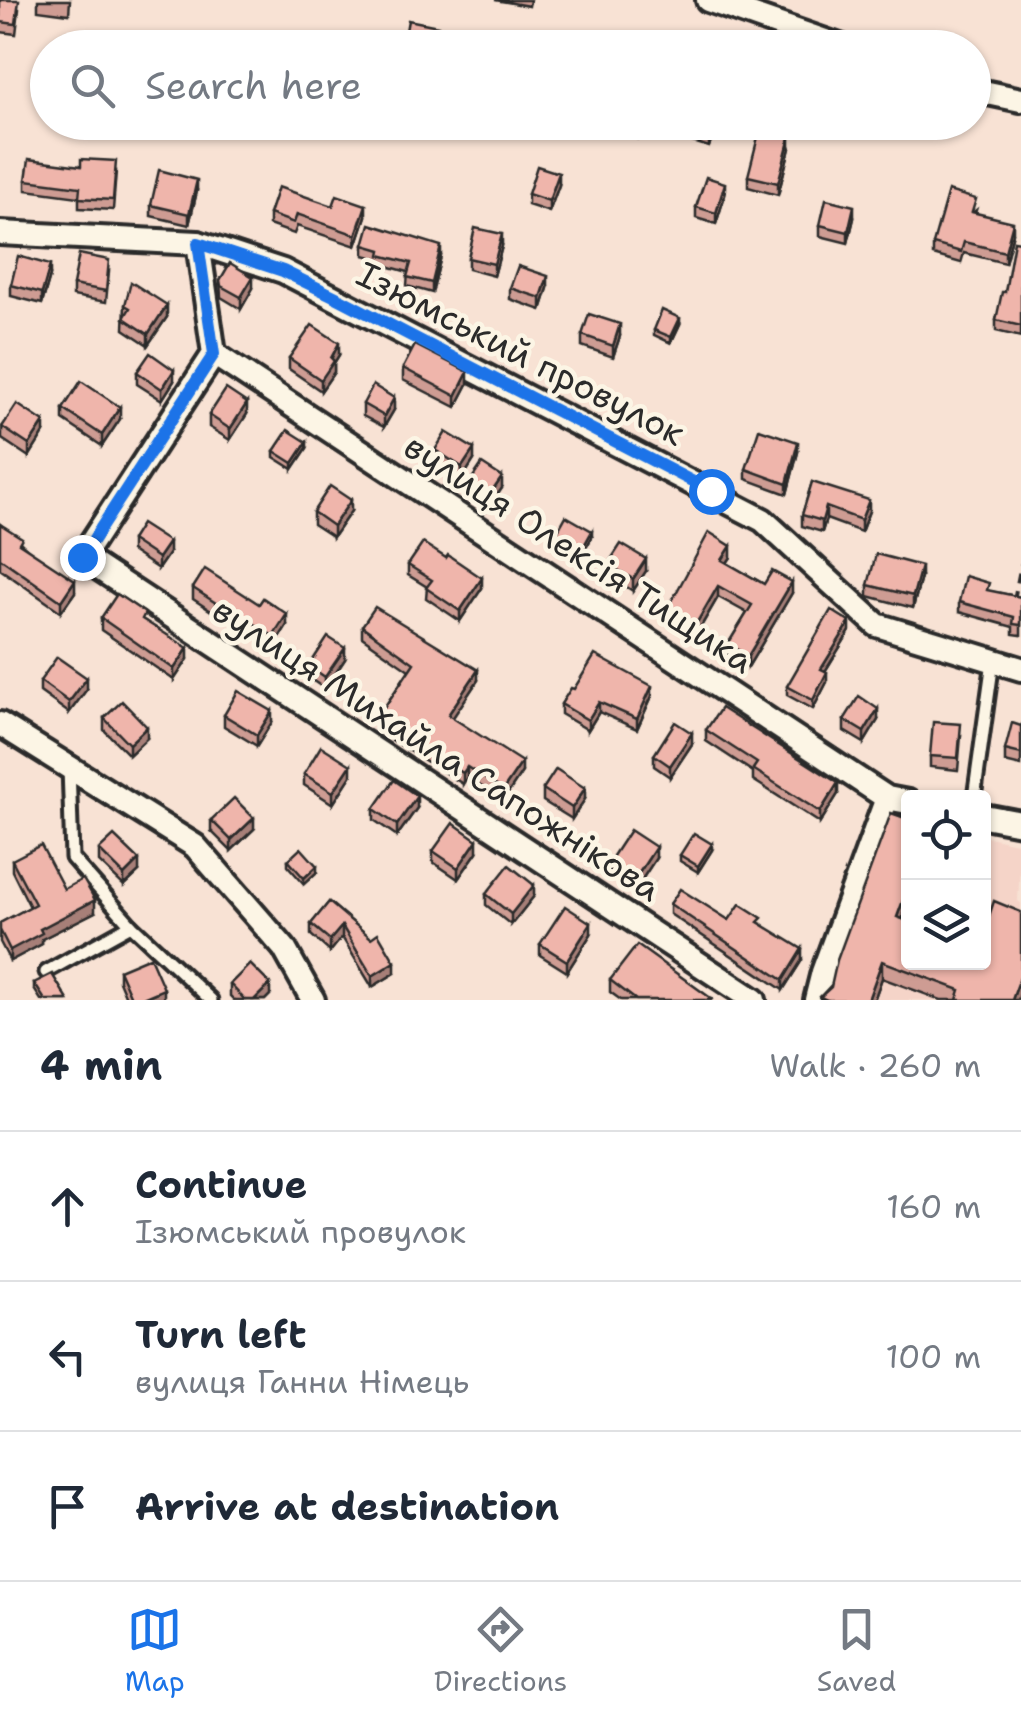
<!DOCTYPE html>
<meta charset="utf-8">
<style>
:root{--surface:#fff;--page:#f2f2f3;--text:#1f2937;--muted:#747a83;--line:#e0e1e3;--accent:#1a73e8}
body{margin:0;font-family:"Shantell Sans",sans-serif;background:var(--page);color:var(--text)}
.controls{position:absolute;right:30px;bottom:30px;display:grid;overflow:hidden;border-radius:10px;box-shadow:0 2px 8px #0004}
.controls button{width:90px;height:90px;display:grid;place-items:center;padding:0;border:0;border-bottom:2px solid var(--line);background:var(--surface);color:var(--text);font:50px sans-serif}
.stop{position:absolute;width:30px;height:30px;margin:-22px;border:8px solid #1a73e8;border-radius:50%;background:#fff}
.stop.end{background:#1a73e8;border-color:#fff;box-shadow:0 2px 10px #0008}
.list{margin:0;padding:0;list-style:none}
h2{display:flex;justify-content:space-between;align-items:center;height:130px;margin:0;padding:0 40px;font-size:42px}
h2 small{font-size:32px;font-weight:400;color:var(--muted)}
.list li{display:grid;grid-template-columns:65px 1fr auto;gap:30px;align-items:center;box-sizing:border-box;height:150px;padding:0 40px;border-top:2px solid var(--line)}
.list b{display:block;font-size:38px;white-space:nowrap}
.list p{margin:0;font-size:32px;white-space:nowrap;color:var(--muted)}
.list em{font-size:32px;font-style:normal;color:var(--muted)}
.icon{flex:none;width:55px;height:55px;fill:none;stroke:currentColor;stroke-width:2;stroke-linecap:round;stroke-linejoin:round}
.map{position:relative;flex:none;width:1021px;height:1000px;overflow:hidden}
.search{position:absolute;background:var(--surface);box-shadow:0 2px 8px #0004;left:30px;right:30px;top:30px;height:110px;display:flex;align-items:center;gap:25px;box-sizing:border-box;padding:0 35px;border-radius:55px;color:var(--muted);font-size:38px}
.sheet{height:580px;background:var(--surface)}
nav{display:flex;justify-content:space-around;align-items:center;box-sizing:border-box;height:140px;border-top:2px solid var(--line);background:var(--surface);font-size:28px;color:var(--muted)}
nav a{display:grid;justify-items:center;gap:5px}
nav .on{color:var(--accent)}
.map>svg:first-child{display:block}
.built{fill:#f5d4c8}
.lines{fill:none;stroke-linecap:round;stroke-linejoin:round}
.service-casing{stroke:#2b2b2b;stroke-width:19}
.minor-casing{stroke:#2b2b2b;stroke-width:30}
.path{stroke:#2b2b2b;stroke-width:4;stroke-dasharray:10 8;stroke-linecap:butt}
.service{stroke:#fcf5e5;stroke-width:11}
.minor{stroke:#fcf5e5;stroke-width:22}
.wall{fill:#ce9c93;stroke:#2b2b2b;stroke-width:2.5}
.shaded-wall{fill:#a77f78;stroke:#2b2b2b;stroke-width:2.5}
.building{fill:#efb5ab;stroke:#2b2b2b;stroke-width:2.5}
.route{stroke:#1a73e8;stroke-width:12}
.labels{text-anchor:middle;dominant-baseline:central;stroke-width:9;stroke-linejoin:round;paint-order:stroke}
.street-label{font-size:35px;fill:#2b2b2b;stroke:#fcf5e5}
</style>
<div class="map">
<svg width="1021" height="1000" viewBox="0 0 1021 1000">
<rect width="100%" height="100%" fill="#f8e2d4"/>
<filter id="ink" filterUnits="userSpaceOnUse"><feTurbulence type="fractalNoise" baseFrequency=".01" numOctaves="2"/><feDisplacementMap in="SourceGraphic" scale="20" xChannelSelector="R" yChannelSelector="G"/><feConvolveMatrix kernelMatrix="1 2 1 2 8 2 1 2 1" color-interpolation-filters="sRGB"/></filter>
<g filter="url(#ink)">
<!-- built -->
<polygon class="built" points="908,820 908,962 984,962 984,836 1021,844 1018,901 1021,903 1021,992 1018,1000 822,1000"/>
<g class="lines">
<!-- service casing -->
<g class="service-casing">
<g id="service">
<polyline points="974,798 993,661"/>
<polyline points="131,925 211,1000"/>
<polyline points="46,972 131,925 72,858 69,767"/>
</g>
</g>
<!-- minor casing -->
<g class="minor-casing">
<g id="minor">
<polyline points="708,0 845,48"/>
<polyline points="974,90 1021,100"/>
<polyline points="0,233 198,243 283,271 763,520 877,625 1021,669"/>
<polyline points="198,243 214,354 82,557 754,1000"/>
<polyline points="214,354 887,798 908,802"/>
<polyline points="0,724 195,846 284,948 313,1000"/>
<polyline points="984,816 1021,823"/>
<polyline points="816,1000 823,972 887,798"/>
</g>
</g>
<!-- path -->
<polyline class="path" points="1014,600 1021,564"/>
<!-- service -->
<use href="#service" class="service"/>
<!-- minor -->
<use href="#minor" class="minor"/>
</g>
<!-- wall -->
<g class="wall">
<polygon points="0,0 19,9 16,34 0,32"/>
<polygon points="38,0 70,0 69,14 38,10"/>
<polygon points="495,0 530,0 529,6"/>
<polygon points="438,37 435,48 404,48 404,42"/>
<polygon points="588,122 643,122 637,139 609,131 609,128"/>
<polygon points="681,122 716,122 709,147 680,138"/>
<polygon points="790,148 778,195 748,187 748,176"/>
<polygon points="116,171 113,210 79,208 79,197 26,190 26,180"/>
<polygon points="559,185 549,212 528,205 528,194"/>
<polygon points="197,191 189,225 151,216 151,205"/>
<polygon points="725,195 716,224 696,218 696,207"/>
<polygon points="333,206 366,216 356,246 297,226 294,234 269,225 269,214"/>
<polygon points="976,210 975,213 1013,233 1005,263 964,253 961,263 933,255 933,244"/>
<polygon points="854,218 848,243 820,236 820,225"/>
<polygon points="1021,242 1021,337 996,331 996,320"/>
<polygon points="364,245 441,256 432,293 407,286 408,272 380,264 380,259 364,255"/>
<polygon points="502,246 494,276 468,269 468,258"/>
<polygon points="109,271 106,302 73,296 73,285"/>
<polygon points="50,276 42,304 11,296 11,285"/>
<polygon points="220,280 253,288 241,309 221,297"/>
<polygon points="510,288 548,288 541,310 510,299"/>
<polygon points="125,305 167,317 148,345 124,329"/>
<polygon points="680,324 671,343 654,335 654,330"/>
<polygon points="582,335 620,336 613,357 582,346"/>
<polygon points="339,355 334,363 334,372 321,391 289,369 289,358"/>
<polygon points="403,368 468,384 456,407 403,380"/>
<polygon points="137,372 174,381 162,400 137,384"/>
<polygon points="363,404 394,410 384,427 363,416"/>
<polygon points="63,409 120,419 102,446 63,420"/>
<polygon points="247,414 230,440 209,427 209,415"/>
<polygon points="2,427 44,433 29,457 2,439"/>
<polygon points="307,448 293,469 274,457 274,451"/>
<polygon points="435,450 474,460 462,479 435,462"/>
<polygon points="798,452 787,494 746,479 746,469"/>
<polygon points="812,482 869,511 861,532 826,519 822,532 802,526 802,515"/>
<polygon points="467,486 502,488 487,510 467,497"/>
<polygon points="351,511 333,537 313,524 313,512"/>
<polygon points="0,524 75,592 61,612 0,569"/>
<polygon points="556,534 592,537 582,555 556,540"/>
<polygon points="131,540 169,553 158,569 131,551"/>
<polygon points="731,557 727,563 764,584 792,593 748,667 728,655 728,644 747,613 718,597 696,635 668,619 668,608"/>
<polygon points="608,564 646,571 633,591 608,575"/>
<polygon points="408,565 482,588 460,621 426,598 427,587 408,575"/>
<polygon points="921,577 913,608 868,596 868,585"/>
<polygon points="193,588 287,625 273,648 221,613 219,616 193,599"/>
<polygon points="989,591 1021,597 1021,635 1013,634 1013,627 959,612 959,602"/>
<polygon points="101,618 145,621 188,659 174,680 101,630"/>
<polygon points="362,626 478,680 452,718 522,772 503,801 467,777 463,784 376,730 376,720 409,670 362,637"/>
<polygon points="850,631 825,671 827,682 813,709 787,695 787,686"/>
<polygon points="345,659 325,689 309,678 309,666"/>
<polygon points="40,681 87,689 69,713 40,692"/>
<polygon points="574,689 652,696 637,729 599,712 588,730 561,714 561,704"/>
<polygon points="224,715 272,722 257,746 224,726"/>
<polygon points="104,718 147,738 129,755 104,730"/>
<polygon points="844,720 878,720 864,743 844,731"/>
<polygon points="1021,726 1021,766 1005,762 1005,750"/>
<polygon points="706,730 838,794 820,823 753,780 753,772 706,741"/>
<polygon points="961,736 958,770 930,767 930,756"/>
<polygon points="692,744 670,777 654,766 654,755"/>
<polygon points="304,774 351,776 333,804 304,785"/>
<polygon points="543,789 585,799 572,819 543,801"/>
<polygon points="417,808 397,836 374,820 374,809"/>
<polygon points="211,820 254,829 231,851 211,831"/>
<polygon points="99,850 139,872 124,886 99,862"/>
<polygon points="712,850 698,872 680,861 680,855"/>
<polygon points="433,851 477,852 458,879 433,862"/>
<polygon points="656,858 635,890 609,873 609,862"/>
<polygon points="12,860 64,889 95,912 42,939 42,944 10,961 0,942 0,923 30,907 12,871"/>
<polygon points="288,860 317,872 304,884 288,866"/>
<polygon points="486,894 534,896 511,925 486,905"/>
<polygon points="329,902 371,938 395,973 372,987 342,937 330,952 311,935 311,924"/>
<polygon points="908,903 903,919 1018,1000 941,1000 882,978 874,1000 820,1000 820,997"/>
<polygon points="670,904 729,920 762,924 802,960 783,990 670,914"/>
<polygon points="591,934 567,972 540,955 540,944"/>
<polygon points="119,970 164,1000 127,1000 119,981"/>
<polygon points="610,980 712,1000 621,1000 610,992"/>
<polygon points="34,983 68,1000 41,1000 34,989"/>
<polygon points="230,984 270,995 265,1000 234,1000 230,996"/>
</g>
<!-- shaded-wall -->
<g class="shaded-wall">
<polygon points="639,122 643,122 637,139 637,128"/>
<polygon points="713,122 716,122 709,147 709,136"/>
<polygon points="790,137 790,148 778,195 778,183"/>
<polygon points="559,173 559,185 549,212 549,201"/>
<polygon points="197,180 197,191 189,225 189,214"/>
<polygon points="725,183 725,195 716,224 716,213"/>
<polygon points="366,205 366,216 356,246 356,235"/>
<polygon points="854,206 854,218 848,243 848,232"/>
<polygon points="1013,222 1013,233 1005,263 1005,252"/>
<polygon points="502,234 502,246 494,276 494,264"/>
<polygon points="441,246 441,256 432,293 432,283"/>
<polygon points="50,265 50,276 42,304 42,293"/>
<polygon points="548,276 548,288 541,310 541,298"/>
<polygon points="253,277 253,288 241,309 241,297"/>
<polygon points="167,305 167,317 148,345 148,334"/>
<polygon points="680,318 680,324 671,343 671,337"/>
<polygon points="620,324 620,336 613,357 613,346"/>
<polygon points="339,343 339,355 334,363 334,372 321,391 321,380"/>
<polygon points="174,370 174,381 162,400 162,389"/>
<polygon points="468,372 468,384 456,407 456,396"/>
<polygon points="394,398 394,410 384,427 384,416"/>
<polygon points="247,403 247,414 230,440 230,429"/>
<polygon points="120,407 120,419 102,446 102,435"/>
<polygon points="44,422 44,433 29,457 29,445"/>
<polygon points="307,442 307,448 293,469 293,463"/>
<polygon points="798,442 798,452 787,494 787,484"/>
<polygon points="474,449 474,460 462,479 462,467"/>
<polygon points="502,477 502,488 487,510 487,499"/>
<polygon points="351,500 351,511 333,537 333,526"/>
<polygon points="869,500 869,511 861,532 861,520"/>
<polygon points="826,507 826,519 822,532 822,521"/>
<polygon points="592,531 592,537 582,555 582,549"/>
<polygon points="169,542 169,553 158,569 158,558"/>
<polygon points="731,546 731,557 722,570 722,560"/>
<polygon points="646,559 646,571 633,591 633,579"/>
<polygon points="921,566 921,577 913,608 913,596"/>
<polygon points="482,578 482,588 460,621 460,611"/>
<polygon points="75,580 75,592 61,612 61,601"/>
<polygon points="792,582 792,593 748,667 748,656"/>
<polygon points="718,586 718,597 696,635 696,624"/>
<polygon points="287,614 287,625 273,648 273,636"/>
<polygon points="850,622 850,631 821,678 821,669"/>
<polygon points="188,648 188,659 174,680 174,669"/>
<polygon points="345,648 345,659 325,689 325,677"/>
<polygon points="478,670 478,680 448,725 448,715"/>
<polygon points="827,672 827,682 813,709 813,700"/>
<polygon points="87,678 87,689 69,713 69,702"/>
<polygon points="652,686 652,696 637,729 637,719"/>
<polygon points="599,702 599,712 588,730 588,720"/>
<polygon points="878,709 878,720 864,743 864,732"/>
<polygon points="272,711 272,722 257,746 257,735"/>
<polygon points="147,727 147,738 129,755 129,744"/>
<polygon points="692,733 692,744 670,777 670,766"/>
<polygon points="522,762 522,772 503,801 503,790"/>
<polygon points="351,765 351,776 333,804 333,792"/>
<polygon points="467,767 467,777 463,784 463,773"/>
<polygon points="838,783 838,794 820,823 820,812"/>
<polygon points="585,788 585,799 572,819 572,808"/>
<polygon points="417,796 417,808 397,836 397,825"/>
<polygon points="254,818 254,829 231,851 231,840"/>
<polygon points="477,840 477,852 458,879 458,868"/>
<polygon points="712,844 712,850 698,872 698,866"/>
<polygon points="656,847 656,858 635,890 635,879"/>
<polygon points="139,860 139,872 124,886 124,875"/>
<polygon points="317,866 317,872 304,884 304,878"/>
<polygon points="534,885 534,896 511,925 511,914"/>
<polygon points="908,887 908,903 897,934 897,917"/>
<polygon points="95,900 95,912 42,939 42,944 10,961 10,950 40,929"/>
<polygon points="591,923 591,934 567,972 567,961"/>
<polygon points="342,926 342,937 330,952 330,940"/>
<polygon points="802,949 802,960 783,990 783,980"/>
<polygon points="882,961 882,978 874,1000 868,1000"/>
<polygon points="395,962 395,973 372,987 372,976"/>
<polygon points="1021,975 1021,992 1018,1000 1012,1000"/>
<polygon points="270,984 270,995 265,1000 254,1000"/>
<polygon points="164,989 164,1000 138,1000"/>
</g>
<!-- building -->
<g class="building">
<polygon points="0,0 19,0 16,24 0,22"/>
<polygon points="408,20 438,26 433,48 404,42"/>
<polygon points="620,122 639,122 637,128"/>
<polygon points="681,122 713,122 709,136 680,127"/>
<polygon points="760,129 790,137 778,183 748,176"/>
<polygon points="29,159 81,166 81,159 116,161 113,200 79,198 80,187 26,180"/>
<polygon points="537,166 559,173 549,201 528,194"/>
<polygon points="159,170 197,180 189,214 151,205"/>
<polygon points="706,177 725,183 716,213 696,207"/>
<polygon points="278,187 333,206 337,195 366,205 356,235 297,214 294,223 269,214"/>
<polygon points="948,191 976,199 972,212 1013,222 1005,252 964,242 961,252 933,244"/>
<polygon points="826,199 854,206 848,232 820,225"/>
<polygon points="370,224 441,246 432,283 407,277 411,263 380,255 381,250 364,245"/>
<polygon points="475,228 502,234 494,264 468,258"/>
<polygon points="1014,241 1021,242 1021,326 996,320 1002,292 1005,292"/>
<polygon points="79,254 109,260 106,291 73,285"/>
<polygon points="18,256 50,265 42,293 11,285"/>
<polygon points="230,263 253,277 241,297 221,286 220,280"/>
<polygon points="518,266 548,276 541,298 510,288"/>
<polygon points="131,282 167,305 148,334 124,318 130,308 125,305"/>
<polygon points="662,310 680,318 671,337 654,330"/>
<polygon points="589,314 620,324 613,346 582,335"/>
<polygon points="312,325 339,343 331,358 334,361 321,380 289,358"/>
<polygon points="415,345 468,372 456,396 403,368"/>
<polygon points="150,353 174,370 162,389 137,372"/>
<polygon points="81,381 120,407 102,435 63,409"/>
<polygon points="373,385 394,398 384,416 363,404"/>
<polygon points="226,389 247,403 230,429 209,415"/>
<polygon points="17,404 44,422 29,445 2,427"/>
<polygon points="759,429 798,442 787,484 746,469"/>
<polygon points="288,430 307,442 293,463 274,451"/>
<polygon points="446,432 474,449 462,467 435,450"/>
<polygon points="482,464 502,477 487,499 467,486"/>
<polygon points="812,482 869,500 861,520 826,507 822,521 802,515"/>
<polygon points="330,486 351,500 333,526 313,512"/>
<polygon points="566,516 592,531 582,549 556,534"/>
<polygon points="0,524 22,538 19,543 75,580 61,601 0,558"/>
<polygon points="141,524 169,542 158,558 131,540"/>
<polygon points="709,532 731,546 722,560 764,584 772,571 792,582 748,656 728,644 752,605 718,586 696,624 668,608"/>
<polygon points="423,543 446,558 448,555 482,578 460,611 426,588 432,580 408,565"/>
<polygon points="621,544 646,559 633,579 608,564"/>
<polygon points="876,554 921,566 913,596 868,585"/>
<polygon points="205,569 259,604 263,598 287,614 273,636 221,602 219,605 193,588"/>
<polygon points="965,576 989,583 987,590 1021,597 1021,625 1013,624 1014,617 959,602"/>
<polygon points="117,594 145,613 142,619 188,648 174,669 101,618"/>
<polygon points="375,607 478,670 448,715 522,762 503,790 467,767 463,773 376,720 414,663 362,626"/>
<polygon points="831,610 850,622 821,669 827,672 813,700 787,686"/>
<polygon points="328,637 345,648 325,677 309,666"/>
<polygon points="595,655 652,686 637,719 599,702 588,720 561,704 571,688 574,689"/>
<polygon points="57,657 87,678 69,702 40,681"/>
<polygon points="238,691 272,711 257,735 224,715"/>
<polygon points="859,696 878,709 864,732 844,720"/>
<polygon points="122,701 147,727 129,744 104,718"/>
<polygon points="721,708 838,783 820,812 753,769 757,763 706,730"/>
<polygon points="675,722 692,733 670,766 654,755"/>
<polygon points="933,722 961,724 958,758 930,756"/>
<polygon points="1012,723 1021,726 1021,754 1005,750"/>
<polygon points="321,746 351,765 333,792 304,774"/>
<polygon points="556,769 585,788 572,808 543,789"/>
<polygon points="394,780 417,796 397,825 374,809"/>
<polygon points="234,798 254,818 231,840 211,820"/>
<polygon points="891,813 908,819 908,887 897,917 908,921 908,962 984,962 984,931 994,901 1021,912 1021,975 1012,1000 957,1000 960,990 882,961 868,1000 827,1000 820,997 831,987 837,960"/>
<polygon points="453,823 477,840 458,868 433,851"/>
<polygon points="630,830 656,847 635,879 609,862"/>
<polygon points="694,833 712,844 698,866 680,855"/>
<polygon points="114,836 139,860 124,875 99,850"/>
<polygon points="41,845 64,889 83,879 95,900 40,929 42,933 10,950 0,930 0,923 35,904 12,860"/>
<polygon points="301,848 317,866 304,878 288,860"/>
<polygon points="509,865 534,885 511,914 486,894"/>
<polygon points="680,889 729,920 740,904 762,918 758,922 802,949 783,980 670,904"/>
<polygon points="329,902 371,938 378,933 395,962 372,976 342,926 330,940 311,924"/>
<polygon points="565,906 591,923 567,961 540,944"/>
<polygon points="637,945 712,999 711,1000 636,1000 610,980"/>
<polygon points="150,957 164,989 138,1000 132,1000 119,970"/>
<polygon points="250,964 270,984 254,1000 245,1000 230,984"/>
<polygon points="52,974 68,1000 45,1000 34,983"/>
</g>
</g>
<g class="lines" filter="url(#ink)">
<!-- route -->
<polyline class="route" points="82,557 214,354 198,243 283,271 338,298 711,491"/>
</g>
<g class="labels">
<!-- street labels -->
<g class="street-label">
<text transform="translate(521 353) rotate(27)">Ізюмський провулок</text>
<text transform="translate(579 553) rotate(33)">вулиця Олексія Тищика</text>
<text transform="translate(437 749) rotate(33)">вулиця Михайла Сапожнікова</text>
</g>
</g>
</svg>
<div class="controls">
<button><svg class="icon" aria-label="locate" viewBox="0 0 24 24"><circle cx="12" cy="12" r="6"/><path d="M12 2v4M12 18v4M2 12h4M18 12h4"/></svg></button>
<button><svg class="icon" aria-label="layers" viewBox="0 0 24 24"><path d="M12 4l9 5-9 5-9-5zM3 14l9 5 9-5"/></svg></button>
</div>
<div class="stop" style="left:711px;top:491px"></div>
<div class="stop end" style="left:82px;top:557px"></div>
<div class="search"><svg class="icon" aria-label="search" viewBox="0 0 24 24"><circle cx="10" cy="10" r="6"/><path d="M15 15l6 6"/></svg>Search here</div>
</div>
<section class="sheet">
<h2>4 min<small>Walk · 260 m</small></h2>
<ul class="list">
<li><svg class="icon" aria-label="ahead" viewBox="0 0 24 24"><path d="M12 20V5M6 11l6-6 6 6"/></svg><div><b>Continue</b><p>Ізюмський провулок</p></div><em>160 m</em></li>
<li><svg class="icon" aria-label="left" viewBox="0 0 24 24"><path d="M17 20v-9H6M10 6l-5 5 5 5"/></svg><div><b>Turn left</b><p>вулиця Ганни Німець</p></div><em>100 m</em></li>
<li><svg class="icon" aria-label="arrive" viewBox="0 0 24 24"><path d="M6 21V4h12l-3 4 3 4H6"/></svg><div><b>Arrive at destination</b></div></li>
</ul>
</section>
<nav>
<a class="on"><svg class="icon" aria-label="map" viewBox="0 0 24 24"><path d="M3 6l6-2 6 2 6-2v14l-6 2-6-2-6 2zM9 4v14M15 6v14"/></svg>Map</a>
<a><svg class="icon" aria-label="directions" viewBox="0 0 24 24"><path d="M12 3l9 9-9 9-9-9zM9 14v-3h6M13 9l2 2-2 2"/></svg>Directions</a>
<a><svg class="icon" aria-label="saved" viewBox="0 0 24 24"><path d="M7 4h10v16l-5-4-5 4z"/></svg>Saved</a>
</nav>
